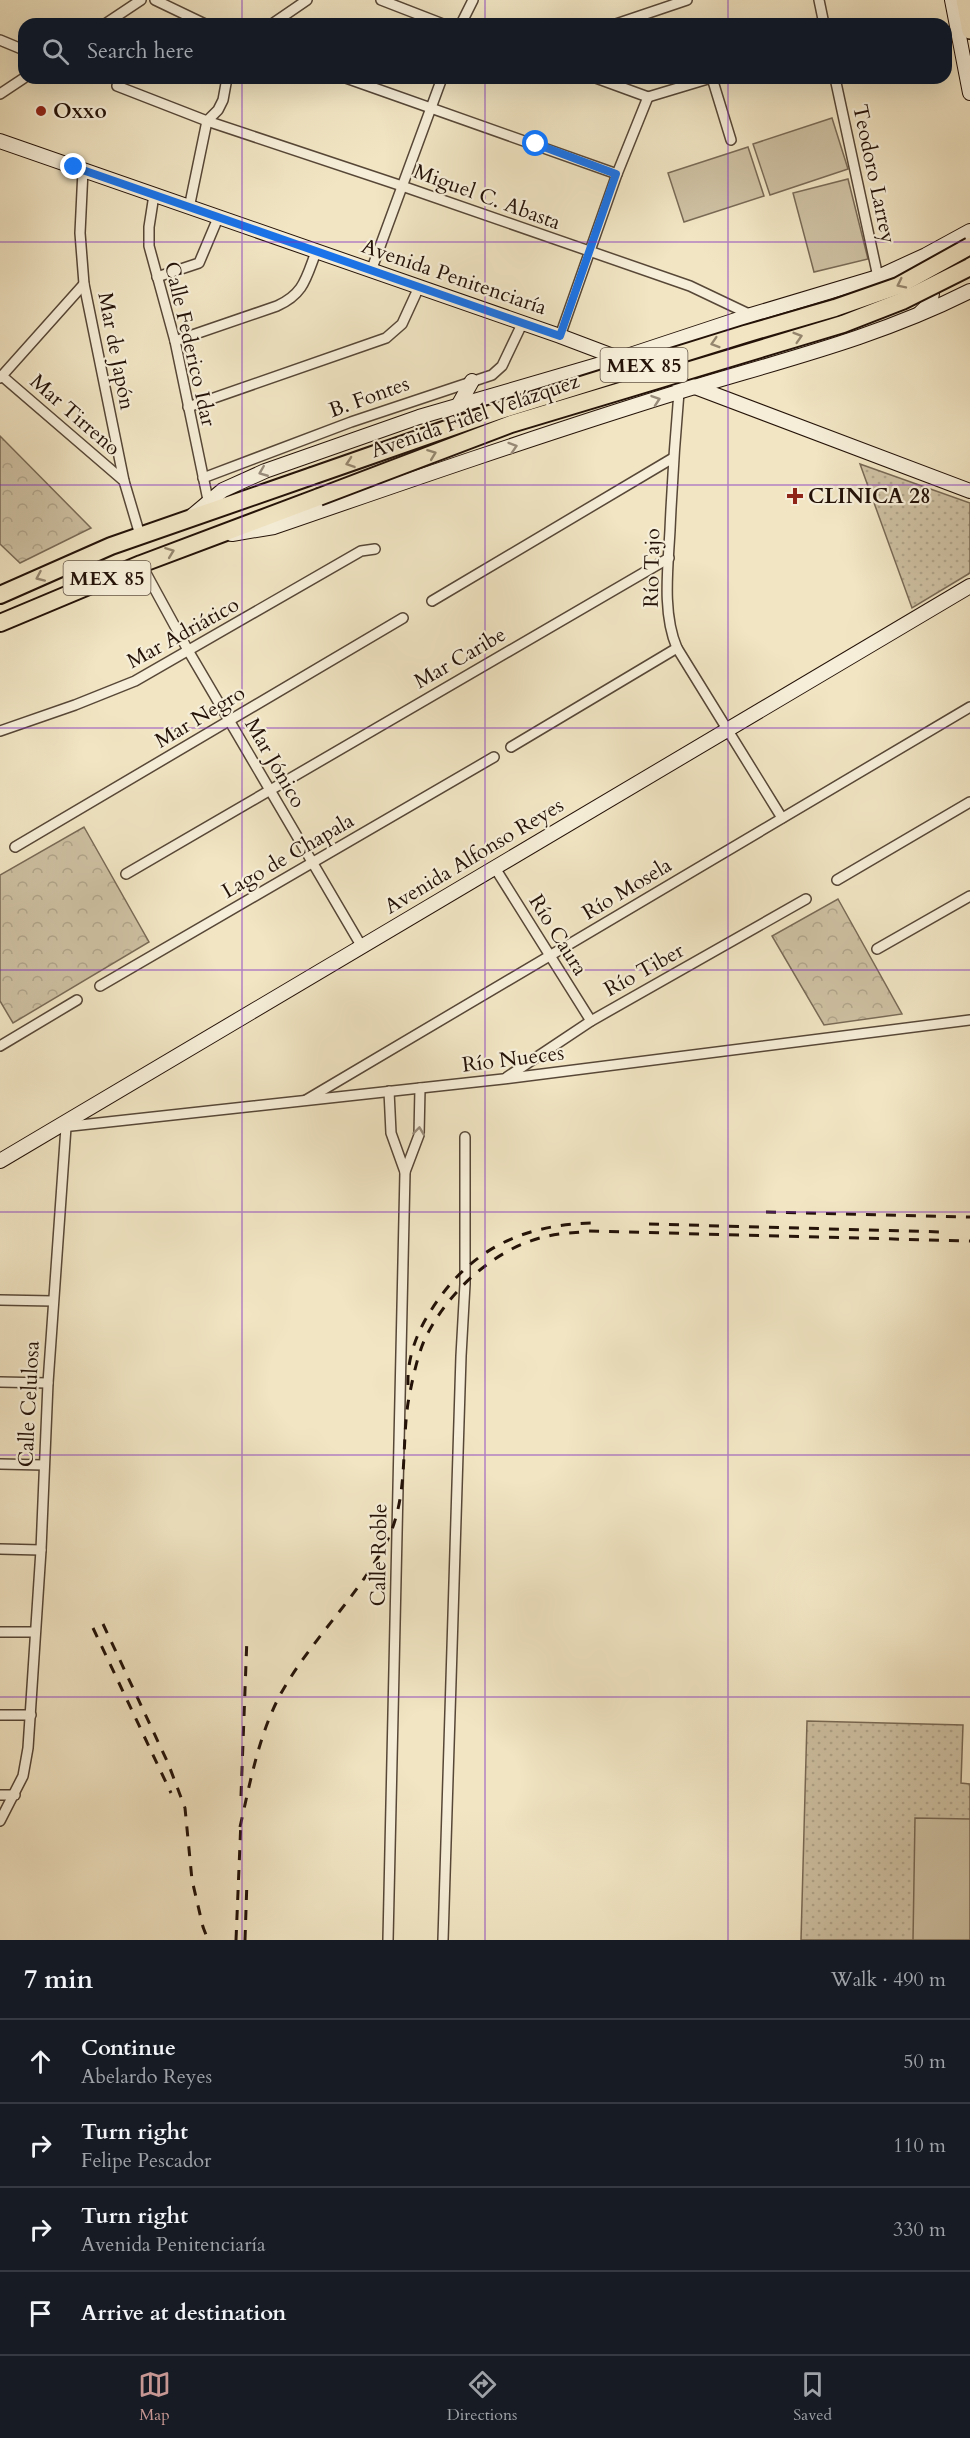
<!DOCTYPE html>
<meta charset="utf-8">
<style>
:root{--surface:#171b24;--page:#20242c;--text:#f1f3f6;--muted:#9ea1a6;--line:#363941;--accent:#c59692}
body{margin:0;font-family:Cardo,serif;background:var(--page);color:var(--text)}
.stop{position:absolute;width:18px;height:18px;margin:-14px;border:4px solid #1a73e8;border-radius:50%;background:#fff}
.stop.end{background:#1a73e8;border-color:#fff;box-shadow:0 2px 6px #0008}
.list{margin:0;padding:0;list-style:none}
h2{display:flex;justify-content:space-between;align-items:center;height:78px;margin:0;padding:0 24px;font-size:26px}
h2 small{font-size:20px;font-weight:400;color:var(--muted)}
.list li{display:grid;grid-template-columns:39px 1fr auto;gap:18px;align-items:center;box-sizing:border-box;height:84px;padding:0 24px;border-top:2px solid var(--line)}
.list b{display:block;font-size:22px;white-space:nowrap}
.list p{margin:0;font-size:20px;white-space:nowrap;color:var(--muted)}
.list em{font-size:20px;font-style:normal;color:var(--muted)}
.icon{flex:none;width:33px;height:33px;fill:none;stroke:currentColor;stroke-width:2;stroke-linecap:round;stroke-linejoin:round}
.map{position:relative;flex:none;width:970px;height:1940px;overflow:hidden}
.search{position:absolute;background:var(--surface);box-shadow:0 6px 24px #0002;left:18px;right:18px;top:18px;height:66px;display:flex;align-items:center;gap:15px;box-sizing:border-box;padding:0 21px;border-radius:18px;color:var(--muted);font-size:22px}
.sheet{height:414px;background:var(--surface)}
nav{display:flex;justify-content:space-around;align-items:center;box-sizing:border-box;height:84px;border-top:2px solid var(--line);background:var(--surface);font-size:16px;color:var(--muted)}
nav a{display:grid;justify-items:center;gap:3px}
nav .on{color:var(--accent)}
.map>svg:first-child{display:block}
.grass{fill:url(#grass-dots);stroke:#796a56;stroke-width:1.5}
.park{fill:url(#park-crowns);stroke:#796a56;stroke-width:1.5}
.pitch{fill:#cec1a3;stroke:#796a56;stroke-width:1.5}
.lines{fill:none;stroke-linecap:round;stroke-linejoin:round}
.street-casing{stroke:#574737;stroke-width:12}
.secondary-casing{stroke:#241208;stroke-width:16}
.primary-casing{stroke:#241208;stroke-width:18}
.highway-casing{stroke:#241208;stroke-width:20}
.street{stroke:#f6eed8;stroke-width:9}
.secondary{stroke:#f6eed8;stroke-width:14}
.primary{stroke:#f1e5c3;stroke-width:15}
.highway{stroke:#f1e5c3;stroke-width:16}
.rail{stroke:#241208;stroke-width:3;stroke-dasharray:10 10;stroke-linecap:butt}
.highway-bridge-casing{stroke:#241208;stroke-width:20;stroke-linecap:butt}
.highway-bridge{stroke:#f1e5c3;stroke-width:16}
.oneway{stroke:#95866f}
.oneway2{stroke:#988b7a}
.route{stroke:#1a73e8;stroke-width:8}
.grid{fill:none;stroke:#7b2cbf;stroke-width:1.5;stroke-opacity:0.55}
.poi-dot{fill:#8f2418;stroke:#f6eed8;stroke-width:2}
.labels{text-anchor:middle;dominant-baseline:central;stroke-width:4.5;stroke-linejoin:round;paint-order:stroke}
.shield{fill:#f6eed8;stroke:#635446;stroke-width:1.5}
.shield-label{font-size:20px;font-weight:bold;fill:#241208}
.poi-label{font-size:21px;font-weight:bold;fill:#241208;stroke:#f6eed8;text-anchor:start}
.street-label{font-size:21px;fill:#241208;stroke:#f6eed8}
</style>
<div class="map">
<svg width="970" height="1940" viewBox="0 0 970 1940">
<defs>
<pattern id="grass-dots" width="8" height="8" patternUnits="userSpaceOnUse" patternTransform="scale(1.5)"><rect width="8" height="8" fill="#cec1a3"/><path d="M2 2h.1M6 6h.1" fill="none" stroke="#b1a58b" stroke-width="1.8" stroke-linecap="round"/></pattern>
<pattern id="park-crowns" width="20" height="18" patternUnits="userSpaceOnUse" patternTransform="scale(1.5)"><rect width="20" height="18" fill="#cec1a3"/><path d="M2 6a3 3 0 1 1 6 0M12 15a3 3 0 1 1 6 0" fill="none" stroke="#b1a58b"/></pattern>
</defs>
<rect width="100%" height="100%" fill="#f1e5c3"/>
<filter id="stains"><feTurbulence type="fractalNoise" baseFrequency=".00333" numOctaves="4"/><feColorMatrix values="0 0 0 0 .2 0 0 0 0 .09 0 0 0 0 .02 0 0 0 .5 -.17"/></filter>
<radialGradient id="worn" r=".72"><stop offset=".6" stop-color="#630" stop-opacity="0"/><stop offset="1" stop-color="#630" stop-opacity=".3"/></radialGradient>
<!-- grass -->
<g class="grass">
<polygon points="860,464 970,503 970,573 912,608"/>
<polygon points="807,1721 963,1725 961,1783 970,1784 970,1940 801,1940"/>
</g>
<!-- park -->
<g class="park">
<polygon points="0,436 91,528 20,563 0,544"/>
<polygon points="84,827 149,942 13,1023 0,1001 0,875"/>
<polygon points="838,899 902,1014 824,1025 772,936"/>
</g>
<!-- pitch -->
<g class="pitch">
<polygon points="832,118 848,169 770,195 753,144"/>
<polygon points="748,147 764,196 684,222 668,173"/>
<polygon points="848,179 868,259 814,272 793,193"/>
<polygon points="915,1818 970,1819 970,1940 913,1940"/>
</g>
<g class="lines">
<!-- street casing -->
<g class="street-casing">
<g id="street">
<polyline points="155,0 205,24"/>
<polyline points="381,0 443,24"/>
<polyline points="819,0 824,24"/>
<polyline points="105,24 141,0"/>
<polyline points="272,24 307,0"/>
<polyline points="461,24 473,0"/>
<polyline points="616,24 687,0"/>
<polyline points="0,40 24,50"/>
<polyline points="346,78 617,174"/>
<polyline points="596,78 648,97"/>
<polyline points="712,78 731,140"/>
<polyline points="835,78 878,277"/>
<polyline points="117,86 207,121 402,186 690,286 751,315"/>
<polyline points="0,94 24,78"/>
<polyline points="648,97 711,78"/>
<polyline points="83,170 80,233 84,284 124,481 140,535"/>
<polyline points="154,195 149,227 149,246 175,341 208,500"/>
<polyline points="189,208 207,121 218,110 223,100 227,78"/>
<polyline points="371,271 442,78"/>
<polyline points="157,277 199,263 218,218"/>
<polyline points="560,336 617,174 648,97"/>
<path d="M175,341L277,306C304,294 306,278 316,252"/>
<polyline points="2,376 124,481"/>
<polyline points="0,378 84,284"/>
<path d="M679,392C675,438 672,484 670,530C668,568 662,613 677,648L782,818"/>
<polyline points="188,407 386,338 402,324 419,287"/>
<polyline points="203,478 351,422 492,375 502,366 522,324"/>
<polyline points="141,564 189,652 362,947"/>
<polyline points="432,601 673,458"/>
<polyline points="0,731 75,705 135,681 361,551 375,549"/>
<polyline points="511,747 677,648"/>
<polyline points="15,847 403,618"/>
<polyline points="495,868 591,1021"/>
<polyline points="126,874 669,558"/>
<polyline points="837,880 970,802"/>
<polyline points="877,949 970,896"/>
<polyline points="100,986 494,757"/>
<polyline points="0,1046 77,1000"/>
<polyline points="507,1077 591,1021 806,899"/>
<polyline points="389,1091 391,1133 405,1172"/>
<polyline points="306,1100 970,707"/>
<polyline points="62,1127 503,1079 970,1020"/>
<polyline points="0,1300 53,1301"/>
<polyline points="0,1382 48,1383"/>
<polyline points="0,1464 44,1465"/>
<polyline points="0,1549 41,1550"/>
<polyline points="0,1632 35,1632"/>
<polyline points="0,1715 31,1715"/>
<polyline points="0,1795 15,1795"/>
<polyline points="0,1821 23,1776 28,1748 41,1550 48,1383 66,1127"/>
<polyline points="388,1940 405,1172 419,1135 420,1088"/>
<polyline points="443,1940 461,1356 465,1284 465,1137"/>
</g>
</g>
<!-- secondary casing -->
<g class="secondary-casing">
<g id="secondary">
<polyline points="952,0 970,93"/>
<polyline points="0,141 560,336 970,491"/>
<path d="M917,264C935,276 938,299 920,313"/>
<polyline points="458,406 472,381"/>
<polyline points="192,516 223,490 265,471 419,417 618,359 751,315 878,277 926,255 970,231"/>
<path d="M232,534L274,527C407,481 540,435 675,393C775,362 875,339 970,291"/>
<polyline points="0,1161 970,586"/>
</g>
</g>
<!-- primary casing -->
<g class="primary-casing">
<polyline id="primary" points="964,0 970,31"/>
</g>
<!-- highway casing -->
<g class="highway-casing">
<g id="highway">
<polyline points="0,595 111,546 312,476"/>
<polyline points="0,623 141,564 319,497"/>
</g>
</g>
<!-- street -->
<use href="#street" class="street"/>
<!-- secondary -->
<use href="#secondary" class="secondary"/>
<!-- primary -->
<use href="#primary" class="primary"/>
<!-- highway -->
<use href="#highway" class="highway"/>
<!-- rail -->
<g class="rail">
<polyline points="766,1212 970,1217"/>
<polyline points="649,1224 943,1232"/>
<path d="M408,1385C407,1359 416,1334 430,1312C469,1249 523,1224 595,1223"/>
<polyline points="103,1624 168,1763 185,1808 192,1880 203,1927 208,1940"/>
<polyline points="93,1628 171,1793"/>
<polyline points="241,1796 247,1637"/>
<path d="M240,1827C250,1783 258,1738 279,1697C308,1643 356,1599 385,1545C409,1499 401,1451 408,1403C411,1386 417,1357 424,1341C446,1293 495,1247 548,1236C561,1233 575,1233 589,1231L970,1241"/>
<polyline points="236,1940 241,1820"/>
<polyline points="245,1940 247,1880"/>
</g>
<!-- highway-bridge casing -->
<g class="highway-bridge-casing">
<g id="highway-bridge">
<polyline points="312,476 501,410 745,334 835,308 898,286 970,246"/>
<polyline points="319,497 511,424 843,324 902,301 970,267"/>
</g>
</g>
<!-- highway-bridge -->
<use href="#highway-bridge" class="highway-bridge"/>
</g>
<!-- one-way arrows -->
<defs><path id="oneway-chevron" d="M-2-3.5L2.5 0L-2 3.5" fill="none" stroke-width="1.6" stroke-linecap="round" stroke-linejoin="round" transform="scale(1.5)"/></defs>
<g class="oneway">
<use href="#oneway-chevron" transform="translate(901 284) rotate(154)"/>
<use href="#oneway-chevron" transform="translate(798 337) rotate(-17)"/>
<use href="#oneway-chevron" transform="translate(715 343) rotate(163)"/>
<use href="#oneway-chevron" transform="translate(432 454) rotate(-21)"/>
<use href="#oneway-chevron" transform="translate(350 463) rotate(161)"/>
<use href="#oneway-chevron" transform="translate(170 552) rotate(-21)"/>
<use href="#oneway-chevron" transform="translate(40 577) rotate(156)"/>
</g>
<g class="oneway2">
<use href="#oneway-chevron" transform="translate(656 400) rotate(-19)"/>
<use href="#oneway-chevron" transform="translate(513 447) rotate(-18)"/>
<use href="#oneway-chevron" transform="translate(263 472) rotate(158)"/>
<use href="#oneway-chevron" transform="translate(419 1131) rotate(-83)"/>
</g>
<g class="lines">
<!-- route -->
<polyline class="route" points="74,167 560,336 616,174 536,144"/>
</g>
<!-- grid -->
<path class="grid" d="M242,0V24M485,0V24M728,0V24M242,78V1940M485,78V1940M728,78V1940M0,242H970M0,485H970M0,728H970M0,970H970M0,1212H970M0,1455H970M0,1697H970"/>
<!-- markers -->
<g class="poi-dot">
<circle cx="41" cy="111" r="6"/>
<path d="M792 487h6v6h6v6h-6v6h-6v-6h-6v-6h6z"/>
</g>
<g class="labels">
<!-- shield labels -->
<g class="shield">
<rect x="600.5" y="348" width="87" height="34" rx="4.5"/>
<rect x="63.5" y="561" width="87" height="34" rx="4.5"/>
</g>
<g class="shield-label">
<text x="644" y="365">MEX 85</text>
<text x="107" y="578">MEX 85</text>
</g>
<!-- poi labels -->
<g class="poi-label">
<text x="53" y="111">Oxxo</text>
<text x="808" y="496">CLINICA 28</text>
</g>
<!-- street labels -->
<g class="street-label">
<text transform="translate(874 174) rotate(78)">Teodoro Larrey</text>
<text transform="translate(487 197) rotate(20)">Miguel C. Abasta</text>
<text transform="translate(454 277) rotate(19)">Avenida Penitenciaría</text>
<text transform="translate(190 344) rotate(77)">Calle Federico Idar</text>
<text transform="translate(116 351) rotate(79)">Mar de Japón</text>
<text transform="translate(369 397) rotate(-20)">B. Fontes</text>
<text transform="translate(75 415) rotate(41)">Mar Tirreno</text>
<text transform="translate(475 416) rotate(-19)">Avenida Fidel Velázquez</text>
<text transform="translate(652 568) rotate(-89)">Río Tajo</text>
<text transform="translate(183 633) rotate(-29)">Mar Adriático</text>
<text transform="translate(460 658) rotate(-30)">Mar Caribe</text>
<text transform="translate(200 717) rotate(-31)">Mar Negro</text>
<text transform="translate(275 763) rotate(60)">Mar Jónico</text>
<text transform="translate(288 856) rotate(-30)">Lago de Chapala</text>
<text transform="translate(474 856) rotate(-31)">Avenida Alfonso Reyes</text>
<text transform="translate(627 889) rotate(-31)">Río Mosela</text>
<text transform="translate(558 935) rotate(58)">Río Caura</text>
<text transform="translate(644 970) rotate(-29)">Río Tiber</text>
<text transform="translate(513 1059) rotate(-7)">Río Nueces</text>
<text transform="translate(29 1404) rotate(-87)">Calle Celulosa</text>
<text transform="translate(379 1555) rotate(-89)">Calle Roble</text>
</g>
</g>
<rect width="100%" height="100%" filter="url(#stains)"/>
<rect width="100%" height="100%" fill="url(#worn)"/>
</svg>
<div class="stop" style="left:536px;top:144px"></div>
<div class="stop end" style="left:74px;top:167px"></div>
<div class="search"><svg class="icon" aria-label="search" viewBox="0 0 24 24"><circle cx="10" cy="10" r="6"/><path d="M15 15l6 6"/></svg>Search here</div>
</div>
<section class="sheet">
<h2>7 min<small>Walk · 490 m</small></h2>
<ul class="list">
<li><svg class="icon" aria-label="ahead" viewBox="0 0 24 24"><path d="M12 20V5M6 11l6-6 6 6"/></svg><div><b>Continue</b><p>Abelardo Reyes</p></div><em>50 m</em></li>
<li><svg class="icon" aria-label="right" viewBox="0 0 24 24"><path d="M7 20v-9h11M14 6l5 5-5 5"/></svg><div><b>Turn right</b><p>Felipe Pescador</p></div><em>110 m</em></li>
<li><svg class="icon" aria-label="right" viewBox="0 0 24 24"><path d="M7 20v-9h11M14 6l5 5-5 5"/></svg><div><b>Turn right</b><p>Avenida Penitenciaría</p></div><em>330 m</em></li>
<li><svg class="icon" aria-label="arrive" viewBox="0 0 24 24"><path d="M6 21V4h12l-3 4 3 4H6"/></svg><div><b>Arrive at destination</b></div></li>
</ul>
</section>
<nav>
<a class="on"><svg class="icon" aria-label="map" viewBox="0 0 24 24"><path d="M3 6l6-2 6 2 6-2v14l-6 2-6-2-6 2zM9 4v14M15 6v14"/></svg>Map</a>
<a><svg class="icon" aria-label="directions" viewBox="0 0 24 24"><path d="M12 3l9 9-9 9-9-9zM9 14v-3h6M13 9l2 2-2 2"/></svg>Directions</a>
<a><svg class="icon" aria-label="saved" viewBox="0 0 24 24"><path d="M7 4h10v16l-5-4-5 4z"/></svg>Saved</a>
</nav>
